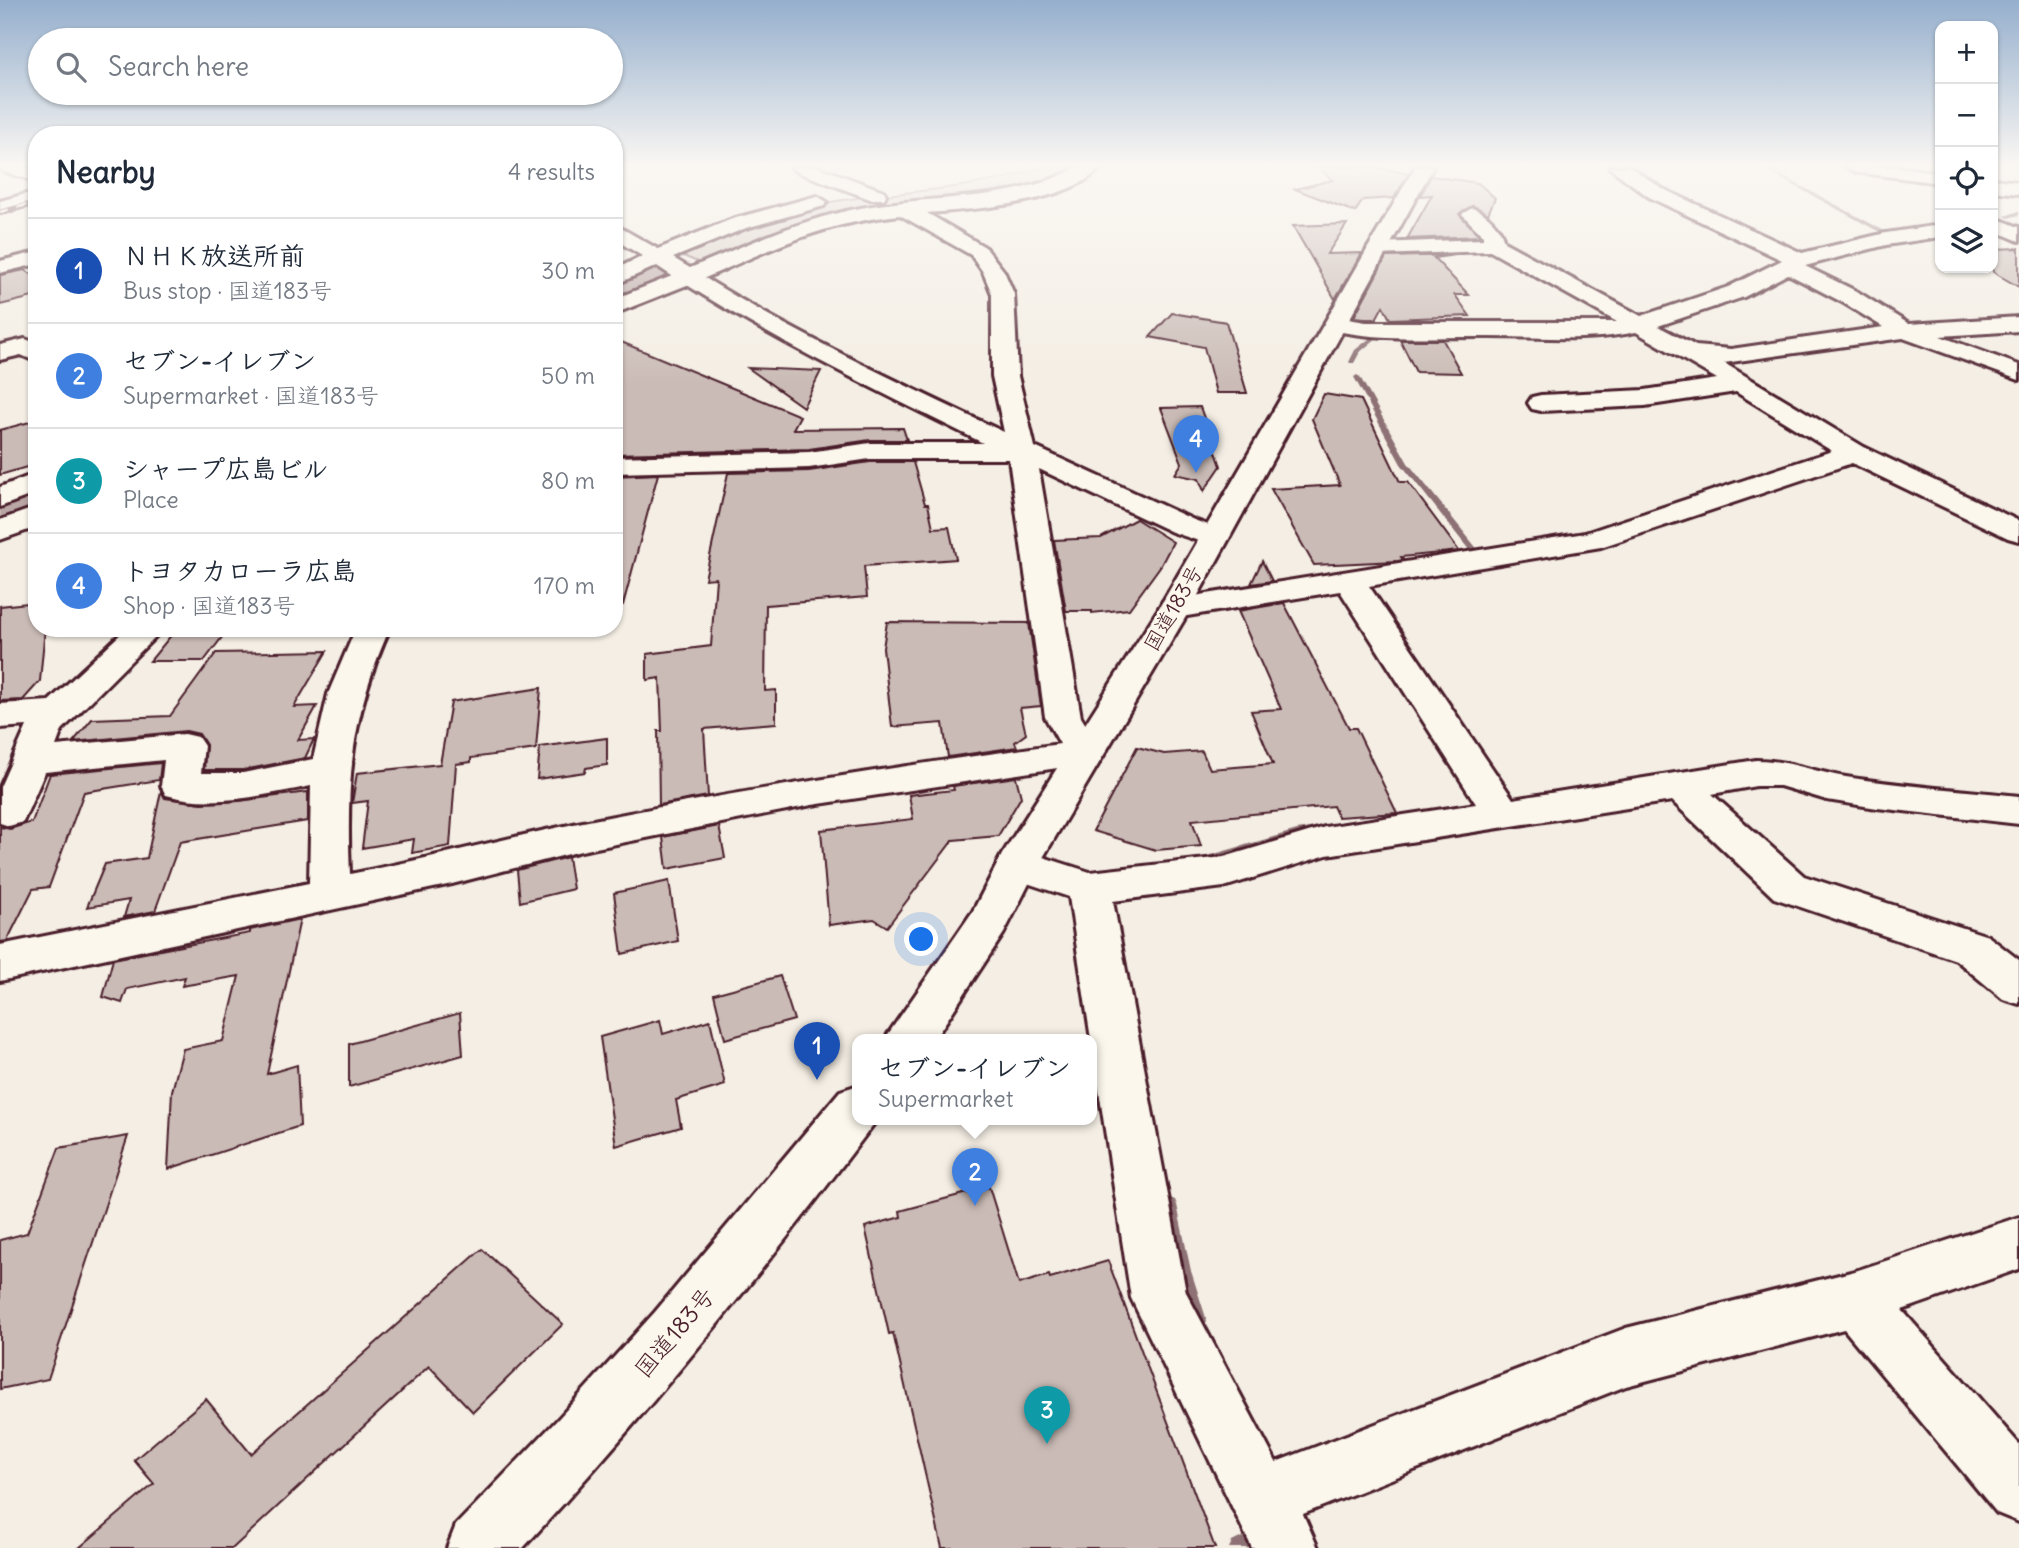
<!DOCTYPE html>
<meta charset="utf-8">
<style>
:root{--surface:#fff;--page:#f2f2f3;--text:#1f2937;--muted:#747a83;--line:#e0e1e3;--accent:#db2777}
body{margin:0;font-family:Delius,"Klee One",sans-serif;background:var(--page);color:var(--text)}
.controls{position:absolute;right:21px;top:21px;display:grid;overflow:hidden;border-radius:14px;box-shadow:0 2px 5px #0004}
.controls button{width:63px;height:63px;display:grid;place-items:center;padding:0;border:0;border-bottom:2px solid var(--line);background:var(--surface);color:var(--text);font:35px sans-serif}
.you{position:absolute;left:922px;top:940px;width:24px;height:24px;margin:-18px;border:5px solid #fff;border-radius:50%;background:#1a73e8;box-shadow:0 0 0 10px #1a73e833}
.badge{display:grid;place-items:center;width:46px;height:46px;border-radius:50%;background:var(--accent);color:#fff;font-size:23px;font-weight:700}
.pin{position:absolute;translate:-50% -58px;filter:drop-shadow(0 2px 4px #0008)}
.pin::after{content:'';position:absolute;top:37px;width:24px;height:21px;background:inherit;clip-path:polygon(0 0,100% 0,50% 100%)}
.popup{position:absolute;left:852px;top:1034px;width:245px;height:91px;box-sizing:border-box;display:grid;place-content:center;border-radius:14px;background:var(--surface);filter:drop-shadow(0 2px 5px #0005);font-size:23px;white-space:nowrap;color:var(--muted)}
.popup b{font-size:26px;color:var(--text)}
.popup::after{content:'';position:absolute;left:50%;top:100%;margin-left:-14px;border:14px solid transparent;border-top-color:var(--surface)}
.list{margin:0;padding:0;list-style:none}
h2{display:flex;justify-content:space-between;align-items:center;height:91px;margin:0;padding:0 28px;font-size:30px}
h2 small{font-size:23px;font-weight:400;color:var(--muted)}
.list li{display:grid;grid-template-columns:46px 1fr auto;gap:21px;align-items:center;box-sizing:border-box;height:105px;padding:0 28px;border-top:2px solid var(--line)}
.list b{display:block;font-size:26px;white-space:nowrap}
.list p{margin:0;font-size:23px;white-space:nowrap;color:var(--muted)}
.list em{font-size:23px;font-style:normal;color:var(--muted)}
.icon{flex:none;width:38px;height:38px;fill:none;stroke:currentColor;stroke-width:2;stroke-linecap:round;stroke-linejoin:round}
.map{position:relative;flex:none;width:2019px;height:1548px;overflow:hidden}
.search{position:absolute;background:var(--surface);box-shadow:0 2px 5px #0004;left:28px;top:28px;width:595px;height:77px;display:flex;align-items:center;gap:18px;box-sizing:border-box;padding:0 24px;border-radius:38px;color:var(--muted);font-size:26px}
.panel{position:absolute;background:var(--surface);box-shadow:0 2px 5px #0004;left:28px;top:126px;width:595px;height:511px;border-radius:28px}
.map>svg:first-child{display:block}
.green{fill:#dbd0c9;stroke:#92787a;stroke-width:2}
.lines{fill:none;stroke-linecap:round;stroke-linejoin:round}
.stream{fill:#8d7174;fill-rule:evenodd}
.river{fill:#baa7a5;fill-rule:evenodd}
.building{fill:#cabbb6;stroke:#4a1f2b;stroke-width:2}
.minor-casing{stroke:#4a1f2b;stroke-width:6}
.major-casing{stroke:#4a1f2b;stroke-width:6}
.highway-casing{stroke:#4a1f2b;stroke-width:6}
.minor{fill:#fbf7ec;fill-rule:evenodd}
.major{fill:#fbf7ec;fill-rule:evenodd}
.highway{fill:#fbf7ec;fill-rule:evenodd}
.rail-casing{stroke:#4a1f2b;stroke-width:4.5}
.rail{stroke:#fbf7ec;stroke-width:2.5;stroke-dasharray:9;stroke-linecap:butt}
.labels{text-anchor:middle;dominant-baseline:central;stroke-width:5;stroke-linejoin:round;paint-order:stroke}
.street-label{font-size:21px;fill:#4a1f2b;stroke:#fbf7ec}
.near-street-label{font-size:24px;fill:#4a1f2b;stroke:#fbf7ec}
</style>
<div class="map">
<svg width="2019" height="1548" viewBox="0 0 2019 1548">
<rect width="100%" height="100%" fill="#f4eee4"/>
<filter id="ink" filterUnits="userSpaceOnUse"><feTurbulence type="fractalNoise" baseFrequency=".0143" numOctaves="2"/><feDisplacementMap in="SourceGraphic" scale="14" xChannelSelector="R" yChannelSelector="G"/><feConvolveMatrix kernelMatrix="1 2 1 2 8 2 1 2 1" color-interpolation-filters="sRGB"/></filter>
<g filter="url(#ink)">
<!-- green -->
<path class="green" d="M1043,167H1086L1039,191L841,216L707,266L676,253C711,240 745,222 781,212C867,189 957,197 1043,167Z"/>
<g class="lines">
<!-- stream -->
<g class="stream">
<polygon points="1760,167 1766,167 1892,235 1887,236"/>
<polygon points="2019,211 2019,215 2008,218 2005,216"/>
<polygon points="1379,331 1384,332 1360,352 1354,363 1350,363 1349,362 1355,350"/>
<polygon points="1357,375 1360,377 1408,463 1479,551 1479,555 1465,558 1461,555 1470,551 1401,464 1354,377"/>
<polygon points="1321,826 1325,827 1327,830 1325,833 1297,838 1208,864 1204,863 1202,860 1204,857 1297,830"/>
<polygon points="1170,1198 1175,1200 1177,1205 1191,1271 1207,1321 1204,1326 1199,1329 1194,1326 1191,1321 1175,1271 1163,1205 1165,1200"/>
<polygon points="1242,1537 1248,1540 1250,1548 1229,1548 1232,1542"/>
</g>
<!-- river -->
<g class="river">
<polygon points="662,265 674,268 679,275 674,282 614,307 614,283"/>
<polygon points="37,487 37,518 0,531 0,500"/>
</g>
</g>
<!-- building -->
<g class="building">
<polygon points="1317,167 1370,167 1409,173 1394,198 1363,200 1355,212 1295,189 1333,180"/>
<polygon points="1431,176 1478,183 1495,198 1488,214 1473,206 1459,214 1480,236 1407,239 1432,195 1420,196"/>
<polygon points="1347,224 1327,254 1362,253 1335,299 1293,226"/>
<polygon points="2019,248 2019,287 1993,272 1993,249"/>
<polygon points="1456,255 1434,258 1469,295 1455,295 1470,316 1390,319 1383,306 1376,319 1354,317 1386,257"/>
<polygon points="25,270 37,278 37,296 0,305 0,275"/>
<polygon points="1172,313 1226,322 1247,393 1216,393 1204,347 1150,337"/>
<polygon points="614,339 800,416 793,429 903,428 907,440 870,440 809,449 614,454"/>
<polygon points="1400,340 1443,340 1461,373 1416,372"/>
<polygon points="748,368 821,371 803,407"/>
<polygon points="1324,394 1361,400 1400,482 1408,482 1459,551 1401,557 1403,560 1398,561 1314,565 1271,489 1340,485 1312,419"/>
<polygon points="1200,407 1221,466 1204,491 1199,479 1175,474 1182,463 1161,408"/>
<polygon points="37,420 37,464 0,475 0,430"/>
<polygon points="870,462 913,462 925,504 928,504 933,528 949,527 956,559 864,566 867,597 766,605 765,691 776,690 776,723 704,729 708,796 659,805 658,731 662,731 660,678 647,680 647,654 711,646 716,578 705,579 728,473 809,471"/>
<polygon points="658,474 623,605 614,604 614,476"/>
<polygon points="1136,519 1173,542 1161,565 1129,609 1092,613 1092,611 1066,611 1054,540 1101,538"/>
<polygon points="1262,561 1272,581 1251,584"/>
<polygon points="37,602 37,628 45,628 40,681 23,700 0,701 0,606"/>
<polygon points="1284,603 1349,728 1356,728 1397,813 1338,817 1333,806 1192,820 1201,846 1156,850 1093,831 1137,747 1164,754 1202,751 1210,769 1273,764 1251,711 1281,709 1238,611"/>
<polygon points="887,622 1029,623 1041,706 1020,708 1026,734 1015,742 1017,747 948,757 943,723 892,727 883,648"/>
<polygon points="177,628 229,628 204,661 150,661"/>
<polygon points="327,651 294,707 317,706 298,740 314,739 305,758 243,770 204,770 206,745 199,734 186,731 73,742 92,719 170,716 216,653"/>
<polygon points="541,688 536,749 471,758 471,762 456,764 450,846 412,853 414,839 362,848 368,801 352,803 357,773 440,764 451,702"/>
<polygon points="607,738 607,765 586,768 585,772 537,779 540,747"/>
<polygon points="161,763 159,780 84,792 49,887 33,889 7,941 0,942 0,827 10,829 32,822 50,774"/>
<polygon points="1016,777 1021,797 998,836 953,840 887,927 874,919 829,925 821,830 913,819 909,795 954,790 953,786"/>
<polygon points="161,791 165,798 202,803 239,801 308,792 308,818 307,821 180,842 155,911 124,917 129,900 87,907 105,864 147,858"/>
<polygon points="719,826 725,858 667,869 663,837"/>
<polygon points="568,857 573,889 520,902 517,870"/>
<polygon points="669,881 678,941 622,954 614,893"/>
<polygon points="300,919 267,1074 297,1065 300,1126 168,1169 172,1091 183,1049 223,1041 239,976 182,986 185,977 127,989 122,1003 103,997 113,959 250,933 250,930"/>
<polygon points="780,976 794,1020 725,1039 714,994"/>
<polygon points="460,1013 463,1055 349,1087 349,1044"/>
<polygon points="660,1020 663,1034 710,1020 725,1085 676,1100 681,1127 616,1146 600,1037"/>
<polygon points="128,1136 48,1379 0,1389 0,1240 27,1233 59,1148"/>
<polygon points="989,1187 1019,1284 1049,1275 1050,1278 1108,1261 1215,1548 942,1548 893,1333 889,1334 865,1227 901,1217 900,1211"/>
<polygon points="482,1249 563,1324 473,1412 429,1366 233,1548 79,1548 154,1484 134,1460 206,1399 251,1454"/>
</g>
<g class="lines">
<!-- minor casing -->
<g class="minor-casing">
<g id="minor">
<polygon points="0,167 26,167 37,171 37,182 2,171"/>
<polygon points="792,167 818,167 884,191 886,195 884,199 870,199 795,171"/>
<path d="M1078,167H1101C1071,203 972,210 927,213L985,247L1004,271L1014,294L1018,376L1035,447L1194,520L1225,531L1229,537L1225,543L1214,546L1172,532L1039,469L1081,717L1103,753L1097,762L812,805L581,851L452,884L0,981V945L309,883L311,786C264,795 213,808 166,795L161,786L164,760L45,772L23,822L9,826L0,823V787L27,726L0,728V704L49,701L127,628H164L62,730L56,746L185,734L198,737L204,746L201,773H243L313,759L328,694L356,628H390C351,714 346,782 350,874C428,859 505,838 583,822C742,790 900,766 1060,744L1045,717L1009,459H870L809,468L614,473V457L809,452L870,443H983C882,393 782,345 687,285L614,314V299L672,276L657,266L614,285V270L642,256L614,239V224L658,249L732,219L817,196L827,202L824,206L746,228L673,258L690,268C748,244 803,218 866,207C939,194 1011,204 1078,167ZM900,215L971,255L983,272L992,294V376L1004,432C902,384 801,337 705,278C775,247 823,223 900,215Z"/>
<path d="M1609,167H1630L1663,189L1802,253L1886,233L1940,225V237L1886,245L1805,266L1858,292L1909,324L2019,317V331L1940,336L2019,365V380L1903,338L1724,363L1864,447L2019,521V541L2008,538L1852,463L1601,547L1369,586L1513,799L1756,760C1788,760 1815,772 1846,777C1903,786 1961,790 2019,796V824L1877,808L1827,800L1780,786H1756L1712,794L1804,876L1988,936L2019,960V1004L2003,999L1956,960L1774,898L1672,801L1327,855L1224,887L1113,901L1186,1292L1276,1462L1626,1328L1855,1271L2019,1217V1269L1902,1310L2019,1444V1522L1997,1513L1844,1329L1626,1386L1303,1514L1318,1548H1252L1131,1298L1069,897L1003,875L997,864L1003,853L1018,849L1090,872L1224,857L1325,827L1476,804L1340,591L1175,618L1163,615L1159,608L1163,601L1585,533L1832,451L1736,392L1645,406L1541,411L1532,409L1528,403L1532,397L1541,395L1645,390L1717,379L1636,332C1589,342 1538,337 1490,337C1436,336 1380,342 1328,329L1324,324L1328,319L1336,317L1366,322H1617L1490,251L1377,255L1370,253L1367,249L1370,245L1377,243L1483,239V236L1462,214L1472,208C1486,212 1502,228 1504,242L1641,316L1728,287L1782,260L1649,197ZM1788,274L1842,302L1883,327L1731,349L1696,346L1658,326L1744,297Z"/>
<polygon points="1846,167 1898,167 1940,173 1940,183 1855,172"/>
<polygon points="1993,179 2019,182 2019,194 1993,191"/>
<polygon points="37,191 37,203 0,213 0,201"/>
<polygon points="1993,217 2019,227 2019,241 1993,230"/>
<polygon points="25,339 37,343 37,362 21,355 0,360 0,345"/>
<polygon points="37,473 37,493 0,507 0,487"/>
<polygon points="37,507 37,527 0,540 0,520"/>
</g>
</g>
<!-- major casing -->
<g class="major-casing">
<polygon id="major" points="37,252 37,264 0,273 0,261"/>
</g>
<!-- highway casing -->
<g class="highway-casing">
<g id="highway">
<polygon points="1415,167 1433,167 1191,608 1038,866 1004,933 934,1040 884,1040 973,911 1003,853 1159,608"/>
<path d="M858,1085V1120L876,1121C765,1269 649,1412 523,1548H447L456,1525L557,1420L655,1312L840,1091Z"/>
</g>
</g>
<!-- minor -->
<use href="#minor" class="minor"/>
<!-- major -->
<use href="#major" class="major"/>
<!-- highway -->
<use href="#highway" class="highway"/>
<!-- rail casing -->
<g class="rail-casing">
<polyline id="rail" points="0,212 37,202"/>
</g>
<!-- rail -->
<use href="#rail" class="rail"/>
</g>
</g>
<!-- sky -->
<linearGradient id="sky" x2="0" y2="1"><stop stop-color="#95afcd"/><stop offset="0.43" stop-color="#faf7f3"/><stop offset="1" stop-color="#faf7f3" stop-opacity="0"/></linearGradient>
<rect width="2019" height="384" fill="url(#sky)"/>
<g class="labels">
<!-- street labels -->
<g class="street-label">
<text transform="translate(1173 608) rotate(-60)">国道183号</text>
</g>
<!-- near-street labels -->
<g class="near-street-label">
<text transform="translate(674 1332) rotate(-50)">国道183号</text>
</g>
</g>
</svg>
<div class="controls">
<button>+</button>
<button>−</button>
<button><svg class="icon" aria-label="locate" viewBox="0 0 24 24"><circle cx="12" cy="12" r="6"/><path d="M12 2v4M12 18v4M2 12h4M18 12h4"/></svg></button>
<button><svg class="icon" aria-label="layers" viewBox="0 0 24 24"><path d="M12 4l9 5-9 5-9-5zM3 14l9 5 9-5"/></svg></button>
</div>
<div class="you"></div>
<div class="pin badge" style="left:817px;top:1080px;background:#1a4fb4">1</div>
<div class="pin badge" style="left:975px;top:1206px;background:#3f7fe0">2</div>
<div class="popup"><b>セブン-イレブン</b>Supermarket</div>
<div class="pin badge" style="left:1047px;top:1444px;background:#0f9aa8">3</div>
<div class="pin badge" style="left:1196px;top:473px;background:#3f7fe0">4</div>
<div class="search"><svg class="icon" aria-label="search" viewBox="0 0 24 24"><circle cx="10" cy="10" r="6"/><path d="M15 15l6 6"/></svg>Search here</div>
<section class="panel">
<h2>Nearby<small>4 results</small></h2>
<ul class="list">
<li><span class="badge" style="background:#1a4fb4">1</span><div><b>ＮＨＫ放送所前</b><p>Bus stop · 国道183号</p></div><em>30 m</em></li>
<li><span class="badge" style="background:#3f7fe0">2</span><div><b>セブン-イレブン</b><p>Supermarket · 国道183号</p></div><em>50 m</em></li>
<li><span class="badge" style="background:#0f9aa8">3</span><div><b>シャープ広島ビル</b><p>Place</p></div><em>80 m</em></li>
<li><span class="badge" style="background:#3f7fe0">4</span><div><b>トヨタカローラ広島</b><p>Shop · 国道183号</p></div><em>170 m</em></li>
</ul>
</section>
</div>
